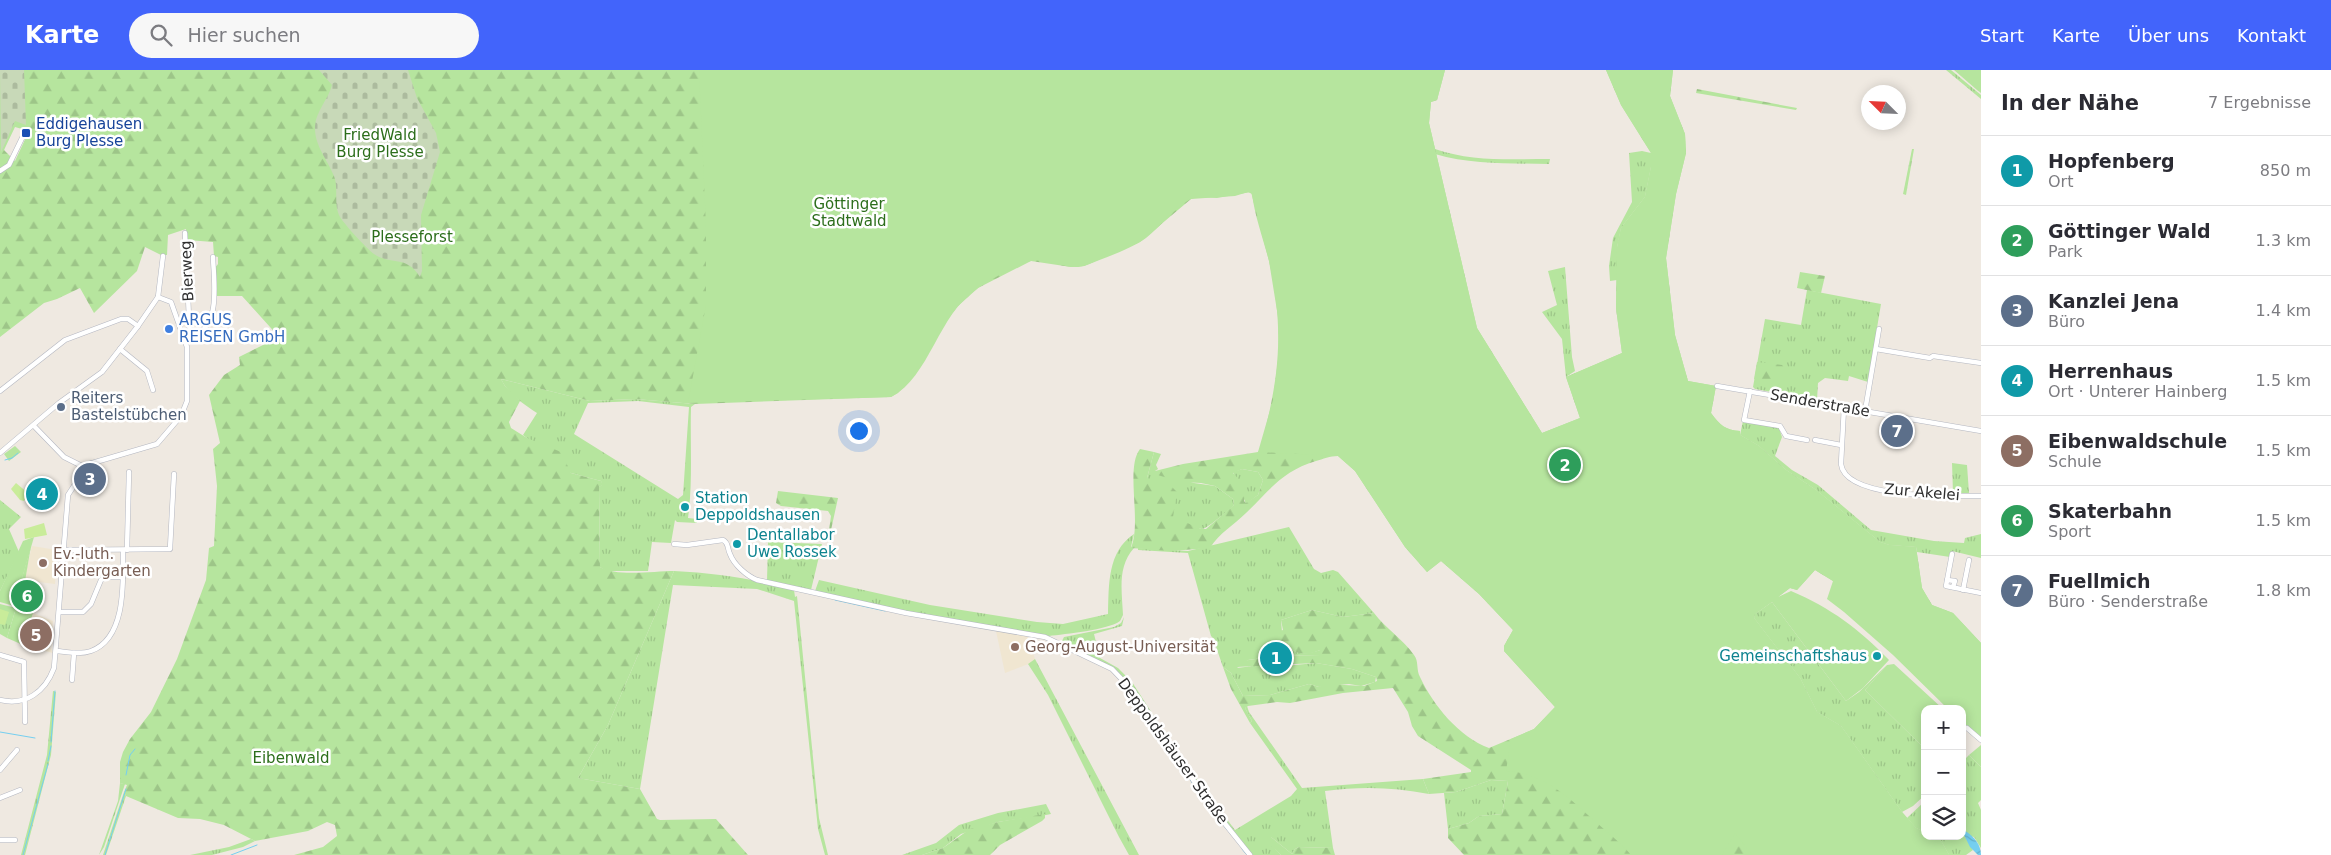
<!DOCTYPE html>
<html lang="de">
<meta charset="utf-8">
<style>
:root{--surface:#fff;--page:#f7f7f7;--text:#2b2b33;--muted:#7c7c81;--line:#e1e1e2;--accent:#4264fb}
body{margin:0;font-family:"DejaVu Sans",sans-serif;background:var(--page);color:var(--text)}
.controls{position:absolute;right:15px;bottom:15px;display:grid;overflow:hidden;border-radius:10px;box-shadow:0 2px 12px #0003}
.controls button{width:45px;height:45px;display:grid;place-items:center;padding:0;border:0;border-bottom:1px solid var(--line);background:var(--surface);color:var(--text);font:25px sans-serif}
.compass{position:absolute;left:1861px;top:15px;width:45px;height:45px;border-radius:50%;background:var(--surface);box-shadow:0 2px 12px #0003;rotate:294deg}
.you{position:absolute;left:858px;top:360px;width:18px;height:18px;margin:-12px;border:4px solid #fff;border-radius:50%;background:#1a73e8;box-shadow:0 0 0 8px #1a73e833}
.badge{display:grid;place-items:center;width:32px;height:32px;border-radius:50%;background:var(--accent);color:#fff;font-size:16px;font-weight:700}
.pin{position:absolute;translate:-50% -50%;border:2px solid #fff;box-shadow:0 1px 5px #0006}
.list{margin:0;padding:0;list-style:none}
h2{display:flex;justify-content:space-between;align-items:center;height:65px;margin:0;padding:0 20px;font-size:21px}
h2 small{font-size:16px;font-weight:400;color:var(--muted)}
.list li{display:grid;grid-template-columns:32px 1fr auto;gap:15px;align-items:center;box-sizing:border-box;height:70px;padding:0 20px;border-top:1px solid var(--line)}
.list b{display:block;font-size:19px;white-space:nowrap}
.list p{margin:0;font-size:16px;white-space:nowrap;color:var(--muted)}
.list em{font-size:16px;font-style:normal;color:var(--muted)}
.icon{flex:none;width:28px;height:28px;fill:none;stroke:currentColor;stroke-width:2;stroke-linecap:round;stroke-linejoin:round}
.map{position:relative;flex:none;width:1981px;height:785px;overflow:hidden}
header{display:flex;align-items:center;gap:30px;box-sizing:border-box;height:70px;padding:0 25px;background:var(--accent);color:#fff}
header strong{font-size:24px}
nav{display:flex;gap:28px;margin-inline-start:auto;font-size:18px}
.search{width:350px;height:45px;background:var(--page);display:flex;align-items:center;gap:12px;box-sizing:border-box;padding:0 18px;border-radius:28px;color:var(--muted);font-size:19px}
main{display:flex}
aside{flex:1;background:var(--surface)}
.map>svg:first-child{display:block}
.education{fill:#f0e6d1}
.grass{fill:url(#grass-tufts);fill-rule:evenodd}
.forest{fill:url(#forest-firs);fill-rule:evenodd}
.cemetery{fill:url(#cemetery-stones)}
.park{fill:#b6e59e}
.pitch{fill:#c9ec9a}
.water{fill:url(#water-waves)}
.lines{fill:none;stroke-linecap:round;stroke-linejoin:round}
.stream{stroke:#75cff0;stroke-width:1}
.street-casing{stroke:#b4b7c1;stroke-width:5.5}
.street{stroke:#fff;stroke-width:4.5}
.transit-dot{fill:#1a4fb4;stroke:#fff;stroke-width:2}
.shop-dot{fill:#3f7fe0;stroke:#fff;stroke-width:2}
.service-dot{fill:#5c6f8a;stroke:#fff;stroke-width:2}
.culture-dot{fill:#0f9aa8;stroke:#fff;stroke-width:2}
.education-dot{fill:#8d6e63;stroke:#fff;stroke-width:2}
.labels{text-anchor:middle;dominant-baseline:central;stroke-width:5;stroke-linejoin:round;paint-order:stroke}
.transit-label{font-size:15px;fill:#164399;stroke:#fff;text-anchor:start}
.park-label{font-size:15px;fill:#2c6e1b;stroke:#fff}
.street-label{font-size:15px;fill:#2e2e2e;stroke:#fff}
.shop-label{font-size:15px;fill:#366cbe;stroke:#fff;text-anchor:start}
.service-label{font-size:15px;fill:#4e5e75;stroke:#fff;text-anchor:start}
.culture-label{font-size:15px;fill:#0d838f;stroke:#fff;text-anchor:start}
.education-label{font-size:15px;fill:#785e54;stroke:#fff;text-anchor:start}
</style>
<header>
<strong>Karte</strong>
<div class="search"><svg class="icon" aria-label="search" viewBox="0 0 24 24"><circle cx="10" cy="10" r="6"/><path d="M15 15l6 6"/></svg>Hier suchen</div>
<nav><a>Start</a><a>Karte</a><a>Über uns</a><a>Kontakt</a></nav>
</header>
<main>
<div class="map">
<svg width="1981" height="785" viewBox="0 0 1981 785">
<defs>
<pattern id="grass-tufts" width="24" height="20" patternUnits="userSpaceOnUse" patternTransform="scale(1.25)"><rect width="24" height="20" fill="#b6e59e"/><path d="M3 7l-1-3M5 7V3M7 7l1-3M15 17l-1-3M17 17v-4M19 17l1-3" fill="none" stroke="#9dc588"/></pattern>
<pattern id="forest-firs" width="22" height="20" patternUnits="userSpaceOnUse" patternTransform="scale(1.25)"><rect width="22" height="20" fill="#b6e59e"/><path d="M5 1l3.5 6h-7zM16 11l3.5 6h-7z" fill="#9dc588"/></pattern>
<pattern id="cemetery-stones" width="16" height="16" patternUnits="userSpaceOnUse" patternTransform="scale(1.25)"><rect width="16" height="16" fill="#c8d9b8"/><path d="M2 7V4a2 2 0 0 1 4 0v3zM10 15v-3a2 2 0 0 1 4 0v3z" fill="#acbb9e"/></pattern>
<pattern id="water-waves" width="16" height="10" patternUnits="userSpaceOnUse" patternTransform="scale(1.25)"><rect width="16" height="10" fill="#75cff0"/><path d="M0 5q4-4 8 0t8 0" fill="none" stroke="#66b2ce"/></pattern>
</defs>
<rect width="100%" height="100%" fill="#efe9e1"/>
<!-- education -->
<g class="education">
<polygon points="32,476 57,480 55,514 24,510"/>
<polygon points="33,543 53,551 50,577 53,583 23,575 24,571 19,569 22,560 27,562"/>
<polygon points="996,561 1027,565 1035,589 1031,593 1005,603"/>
</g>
<!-- grass -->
<g class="grass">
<polygon points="1946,0 1951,0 1981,25 1981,29"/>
<path d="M1435,79C1472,92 1511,89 1550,89L1549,94C1511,93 1472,95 1435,84Z"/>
<polygon points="1912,79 1914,79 1906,125 1903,124"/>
<polygon points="1642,81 1651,83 1651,97 1645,127 1621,158 1617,178 1617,210 1610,211 1609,196 1613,168 1632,132 1629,83"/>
<polygon points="1565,197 1572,287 1575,301 1566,307 1562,269 1542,242 1557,235 1548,201"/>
<polygon points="1807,220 1881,234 1868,312 1849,306 1848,311 1825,308 1818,313 1817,330 1755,319 1753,317 1765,249 1801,255"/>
<path d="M501,309L590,331L635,329L695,334L691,337C690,374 693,412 688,448L697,449V453L677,452L675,450L671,473L652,472L648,501H606L600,497L599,417L602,415L601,411L571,403L523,365L537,343C523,334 508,324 501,309ZM638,331L689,337L683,425L678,429L574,364L588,333Z"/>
<polygon points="1743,351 1779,358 1782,367 1775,386 1792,400 1818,415 1871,460 1934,471 1964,473 1965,468 1981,464 1981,488 1952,481 1950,487 1917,482 1916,477 1889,475 1880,472 1816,420 1786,400 1759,376 1740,365"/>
<path d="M1154,382L1161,384L1156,395L1158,399L1155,401L1194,413L1215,416L1233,429L1234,435C1232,438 1205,460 1202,459C1193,458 1188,452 1179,452L1180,467L1147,408Z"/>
<polygon points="1952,393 1967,395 1969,423 1953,423"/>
<polygon points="1242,399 1258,402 1263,410 1258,425 1246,434 1233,402"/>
<polygon points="0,430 21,447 9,459 19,482 0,521"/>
<path d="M1289,457L1314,499L1321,503L1333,500L1338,502L1374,543L1343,547L1312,540L1281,550L1283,574L1288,573C1294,587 1309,584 1320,580V586L1263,585L1256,589L1248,590L1237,598L1261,595L1284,596L1316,593L1352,599L1376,607L1375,612L1361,616L1349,614L1319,617L1309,614L1270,625L1243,626L1231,603L1223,597L1214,571L1215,570L1211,566L1188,483L1138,480V478L1188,481Z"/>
<path d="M1134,464L1131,477L1134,478C1117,497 1122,521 1123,545L1120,551C1108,560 1065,564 1049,566L928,546L815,521L819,510L930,535L1037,552L1063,554L1108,544C1109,515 1107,482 1134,464Z"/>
<polygon points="768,472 822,474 811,520 767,511"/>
<polygon points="31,476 24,517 18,537 14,536"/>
<path d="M674,501C717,503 754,509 794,520L795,527L797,526L819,748L828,785H825L818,759L794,531L757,519L673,515L640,719L578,708L608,655Z"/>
<polygon points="1772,532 1846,631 1859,622 1887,595 1865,620 1925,679 1925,725 1913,736 1902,742 1841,656 1817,642 1800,608 1754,548 1755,544"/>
<polygon points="0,534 16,538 7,568 0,564"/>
<path d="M1124,547L1122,556L1094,564L1100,588L1118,598L1132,612L1183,691L1235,760L1291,726L1297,719L1250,653L1252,651L1245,638L1247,636L1249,642L1302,718L1423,709L1429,724C1394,717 1361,716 1325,721L1333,778L1299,777L1295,779L1292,784L1271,767L1275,779L1281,785H1248L1205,730L1133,623L1112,598L1062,571L1064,567L1114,557L1121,553Z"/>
<polygon points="1035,589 1139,785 1129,785 1119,767 1048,625 1028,594"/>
<polygon points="53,621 56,622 51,685 25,785 21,785 47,685"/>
<polygon points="1969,685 1981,697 1981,730 1978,733 1981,740 1981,778 1974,767 1964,765 1973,780 1966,785 1949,785 1940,769 1935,766 1962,766 1962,692"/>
<polygon points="1491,710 1508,711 1502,744 1479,746 1469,753 1448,759 1444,723 1456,722"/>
<polygon points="120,713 125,714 104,777 99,785 118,731"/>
<polygon points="124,722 126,726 106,785 103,785"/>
<polygon points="1925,731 1925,762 1916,758 1907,748"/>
<polygon points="1046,734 1051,744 1046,745 998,752 961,764 943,778 922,785 902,785 936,773 959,755 998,743"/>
<polygon points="251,769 255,771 243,777 212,785 190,785 229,777"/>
</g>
<!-- forest -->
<g class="forest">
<path d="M0,0H1445L1437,30L1431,32L1429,53L1477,258L1542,363L1580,348L1566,307L1622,283L1616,238L1617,178L1621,158L1645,127L1651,97V83L1621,35L1606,0H1673L1670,26L1685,64L1686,83L1676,124L1666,188L1675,265L1688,311L1716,316L1711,343C1720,355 1725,360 1740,361V365L1759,376L1786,400L1816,420L1880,472L1889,475L1916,477L1922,518L1932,535L1953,543L1981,573L1962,653V639H1948L1833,511L1815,500L1797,520L1790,518L1755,544L1754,548L1800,608L1817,642L1841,656L1902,742L1916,758L1925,762V766L1940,769L1949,785H1464L1448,768V759L1469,753L1479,746L1502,744L1508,711L1491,710L1456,722L1429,724L1423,709L1471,702V700L1418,666L1412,656L1408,642L1393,618L1343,623L1290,633L1277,632L1248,636L1245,638L1252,651L1250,653L1231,619L1223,597L1231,603L1243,626L1270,625L1309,614L1319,617L1325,614L1364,616L1377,611L1376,607L1352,599L1316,593L1236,597L1234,592L1256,589L1263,585L1320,586V580C1309,585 1294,587 1288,573L1277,575L1265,571L1271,564L1283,560L1281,550L1312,540L1343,547L1374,543C1386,559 1403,569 1414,585C1419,591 1416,600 1420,607C1433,635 1459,667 1489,678L1534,659L1555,637L1504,581V576L1513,560L1479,524L1441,491L1427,502L1405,477L1355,401L1338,386C1330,386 1323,389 1316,391C1282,401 1270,420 1246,443C1234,455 1219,463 1210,478L1171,481L1131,478C1142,452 1125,398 1140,379L1154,382L1147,408L1170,415L1177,422L1173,447L1175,452H1185L1201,459H1206L1234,435L1233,429L1215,416L1201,413L1182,412L1154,404L1155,401L1183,394L1258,382L1260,379C1279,311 1285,261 1269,191C1263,168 1255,147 1252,124L1248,122L1235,126L1191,129L1140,172L1084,196L1071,197L1031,191L978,218L957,237L946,251L915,304L898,323L891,327L695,334L635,329L590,331L501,309L505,316L520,331L509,352L511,358L527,368L561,382L571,403L601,411L603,415L599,417L600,497C616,507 654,501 674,501L608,655L578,708L640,719L657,749L660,750L716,749L748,785H294L323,777L337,766L335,755L327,752L308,761L255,771L224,755L200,749L178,748L126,726L124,722L127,715L120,713V692L123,682L130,669L151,642L177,589L206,510L209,478L214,476L217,416L213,379L220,373L209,325L224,305L240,295L239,287L279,267L242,226H216L215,198L218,194V187L214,186L213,172L187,170L186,159L168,165L167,185H161L145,177L137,201L94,243L80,218L57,229L44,233L0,267ZM15,57L29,61L15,91L4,80ZM1242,399L1258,402L1263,410L1258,425L1246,433L1244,431L1245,416L1233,403Z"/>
<polygon points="1697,19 1797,38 1796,40 1696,23"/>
<polygon points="1800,202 1825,206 1821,223 1797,218"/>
<polygon points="1757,292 1782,295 1786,300 1785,310 1778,315 1754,309"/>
<polygon points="778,421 838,428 831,460 829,460 831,446 828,441 781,436 776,433"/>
<polygon points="1045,744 1045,748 1042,751 1000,775 990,785 922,785 943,778 970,759 998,752"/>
<polygon points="1266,766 1271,767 1292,784 1295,779 1299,777 1333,778 1335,785 1281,785 1265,770"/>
</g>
<!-- cemetery -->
<g class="cemetery">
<polygon points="0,0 24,0 26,55 15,51 1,82"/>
<path d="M319,0H408L417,28L436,63L440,82L421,145L422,201L420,207C406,184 391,196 374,184C366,178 345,155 340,147C333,134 339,119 334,106C327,89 314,75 315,56C316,41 328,30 332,15Z"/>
</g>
<!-- park -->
<g class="park">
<path d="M699,0H1445L1437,30L1431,32L1429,53L1477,258L1542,363L1580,348L1566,307L1622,283L1616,238L1617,178L1621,158L1645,127L1651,97V83L1621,35L1606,0H1673L1670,26L1685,64L1686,83L1676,124L1666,188L1675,265L1688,311L1716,316L1711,343C1720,355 1725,360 1740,361V365L1759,376L1786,400L1816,420L1880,472L1889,475L1916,477L1922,518L1932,535L1953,543L1981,573V667L1962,653V639H1948L1893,585L1844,542L1827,529L1833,511L1815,500L1797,520L1790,518L1778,527L1791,521C1831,538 1859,559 1889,590L1863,618L1846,631L1772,532L1755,544L1754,548L1800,608L1817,642L1841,656L1902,742L1916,758L1925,762V766L1940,769L1949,785H1752L1735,763L1722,785H1631C1621,773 1608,763 1597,753C1570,729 1545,703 1506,701L1511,669L1534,659L1555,637L1504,581V576L1513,560L1479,524L1441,491L1427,502L1405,477L1355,401L1338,386L1258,382L1273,330L1279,282L1278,247L1269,191L1251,122L1217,128L1198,127L1191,129C1177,136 1159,158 1146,168C1131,179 1104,188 1087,195C1068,202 1050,188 1031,191C1021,192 987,212 977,219C938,244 930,307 891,327L688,333L706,235V157Z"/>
<polygon points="1954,0 1981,0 1981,23 1977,20"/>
<polygon points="15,376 21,382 9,391 4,384"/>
<polygon points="34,467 14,536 0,532 0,521 23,471"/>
<polygon points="16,538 33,543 27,562 22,561 19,569 25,571 23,575 7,568"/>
<polygon points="1894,594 1943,639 1925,639 1925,679 1865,620 1887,595"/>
<polygon points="1981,675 1981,697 1969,685"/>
</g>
<!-- pitch -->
<g class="pitch">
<polygon points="16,413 28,423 24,431 20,430 11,419"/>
<polygon points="44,453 47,465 25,469 24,459"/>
<polygon points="0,539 9,542 5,555 0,554"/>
</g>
<!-- water -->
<path class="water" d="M1965,761C1974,766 1981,775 1981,785H1978L1970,777L1964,765Z"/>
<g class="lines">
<!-- stream -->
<g class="stream">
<polyline points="12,388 18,383"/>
<polyline points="5,390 12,388"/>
<polyline points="835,530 885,541"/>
<polyline points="1143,639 1203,729"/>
<polyline points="0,662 35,668"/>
<polyline points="51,672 55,621"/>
<polyline points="48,691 51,676"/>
<polyline points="126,705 130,685 135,679"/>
<polyline points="1224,756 1229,762"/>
<polyline points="1242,779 1247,785"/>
<polyline points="23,785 48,694"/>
<polyline points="105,785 126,719"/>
<polyline points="231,785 257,775"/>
</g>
<!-- street casing -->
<g class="street-casing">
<g id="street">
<polyline points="0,101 9,95 25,62"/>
<polyline points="185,163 190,269"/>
<polyline points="158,227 163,186"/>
<path d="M189,270C222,256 214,216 213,187"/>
<polyline points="120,279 147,301 153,320"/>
<polyline points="1876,279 1930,288 1933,286 1981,293"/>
<polyline points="1717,316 1981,361"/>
<polyline points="0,321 65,270 121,249 128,249 138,256"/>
<polyline points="1750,321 1744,350 1780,356 1786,366 1807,370"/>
<path d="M1844,337L1841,394C1845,430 1954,426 1981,426"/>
<polyline points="1865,341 1879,259"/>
<polyline points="1815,370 1841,375"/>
<polyline points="0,383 59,333 102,302 138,256 158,227 171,232 187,277 187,331 181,346 157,374 82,396 64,387 34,356"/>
<path d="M674,474L687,475L723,470C729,473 727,478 730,484C734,495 747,506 757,510L906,543L1045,567L1112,599L1134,622L1210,735L1250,785"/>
<polyline points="63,480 170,479 174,404"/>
<polyline points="127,480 129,402"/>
<polyline points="1952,484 1946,516 1981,523"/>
<polyline points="1947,510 1955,511 1953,517"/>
<polyline points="1963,520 1969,490"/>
<polyline points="59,542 83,542 91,534 101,510 106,507 123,507"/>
<path d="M56,581C68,582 80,585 91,581C127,568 123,510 123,480"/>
<polyline points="0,585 24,592 25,652"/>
<polyline points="72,610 74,583"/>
<path d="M0,630C26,636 45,622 54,598L68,425L83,402L85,396"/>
<polyline points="1967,658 1981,670"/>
<polyline points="0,700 17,680"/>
<polyline points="0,728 20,720"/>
<polyline points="0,770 15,770"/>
</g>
</g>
<!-- street -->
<use href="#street" class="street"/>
</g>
<!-- markers -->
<rect class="transit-dot" x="21" y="58" width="10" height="10" rx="2.5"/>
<circle class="shop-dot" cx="169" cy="259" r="5"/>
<circle class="service-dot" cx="61" cy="337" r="5"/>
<g class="culture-dot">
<circle cx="685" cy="437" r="5"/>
<circle cx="737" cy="474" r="5"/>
<circle cx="1877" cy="586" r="5"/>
</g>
<g class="education-dot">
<circle cx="43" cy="493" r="5"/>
<circle cx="1015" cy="577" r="5"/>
</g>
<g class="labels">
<!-- transit labels -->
<g class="transit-label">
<text x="36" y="54">Eddigehausen<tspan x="36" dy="17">Burg Plesse</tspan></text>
</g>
<!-- park labels -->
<g class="park-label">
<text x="380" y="65">FriedWald<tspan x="380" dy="17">Burg Plesse</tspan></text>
<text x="849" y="134">Göttinger<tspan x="849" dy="17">Stadtwald</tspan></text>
<text x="412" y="167">Plesseforst</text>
<text x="291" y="688">Eibenwald</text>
</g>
<!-- street labels -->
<g class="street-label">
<text transform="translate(187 201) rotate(-93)">Bierweg</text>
<text transform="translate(1820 333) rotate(10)">Senderstraße</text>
<text transform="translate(1922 422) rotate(5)">Zur Akelei</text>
<text transform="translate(1173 681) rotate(54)">Deppoldshäuser Straße</text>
</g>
<!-- shop labels -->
<g class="shop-label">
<text x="179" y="250">ARGUS<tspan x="179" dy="17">REISEN GmbH</tspan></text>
</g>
<!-- service labels -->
<g class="service-label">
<text x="71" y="328">Reiters<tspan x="71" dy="17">Bastelstübchen</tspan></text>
</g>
<!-- culture labels -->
<g class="culture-label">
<text x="695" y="428">Station<tspan x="695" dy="17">Deppoldshausen</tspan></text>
<text x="747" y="465">Dentallabor<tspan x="747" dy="17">Uwe Rossek</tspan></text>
<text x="1867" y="586" text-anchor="end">Gemeinschaftshaus</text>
</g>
<!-- education labels -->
<g class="education-label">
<text x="53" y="484">Ev.-luth.<tspan x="53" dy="17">Kindergarten</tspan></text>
<text x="1025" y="577">Georg-August-Universität</text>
</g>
</g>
</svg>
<div class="controls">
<button>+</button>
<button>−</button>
<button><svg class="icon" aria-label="layers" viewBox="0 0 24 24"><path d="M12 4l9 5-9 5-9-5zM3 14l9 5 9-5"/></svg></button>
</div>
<svg class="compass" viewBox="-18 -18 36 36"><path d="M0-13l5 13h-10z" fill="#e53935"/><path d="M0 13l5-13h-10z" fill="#7c7c81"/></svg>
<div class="you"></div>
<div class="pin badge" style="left:1276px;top:588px;background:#0f9aa8">1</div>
<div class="pin badge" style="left:1565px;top:395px;background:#2e9e5b">2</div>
<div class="pin badge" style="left:90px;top:409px;background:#5c6f8a">3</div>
<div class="pin badge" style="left:42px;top:424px;background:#0f9aa8">4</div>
<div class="pin badge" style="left:36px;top:565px;background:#8d6e63">5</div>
<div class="pin badge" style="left:27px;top:526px;background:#2e9e5b">6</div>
<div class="pin badge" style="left:1897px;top:361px;background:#5c6f8a">7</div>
</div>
<aside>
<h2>In der Nähe<small>7 Ergebnisse</small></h2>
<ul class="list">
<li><span class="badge" style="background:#0f9aa8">1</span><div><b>Hopfenberg</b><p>Ort</p></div><em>850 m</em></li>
<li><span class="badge" style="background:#2e9e5b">2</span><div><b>Göttinger Wald</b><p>Park</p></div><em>1.3 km</em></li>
<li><span class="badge" style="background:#5c6f8a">3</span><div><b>Kanzlei Jena</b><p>Büro</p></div><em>1.4 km</em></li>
<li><span class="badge" style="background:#0f9aa8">4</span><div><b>Herrenhaus</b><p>Ort · Unterer Hainberg</p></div><em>1.5 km</em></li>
<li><span class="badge" style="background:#8d6e63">5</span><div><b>Eibenwaldschule</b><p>Schule</p></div><em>1.5 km</em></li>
<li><span class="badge" style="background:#2e9e5b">6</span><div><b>Skaterbahn</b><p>Sport</p></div><em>1.5 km</em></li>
<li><span class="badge" style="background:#5c6f8a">7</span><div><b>Fuellmich</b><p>Büro · Senderstraße</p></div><em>1.8 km</em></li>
</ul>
</aside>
</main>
